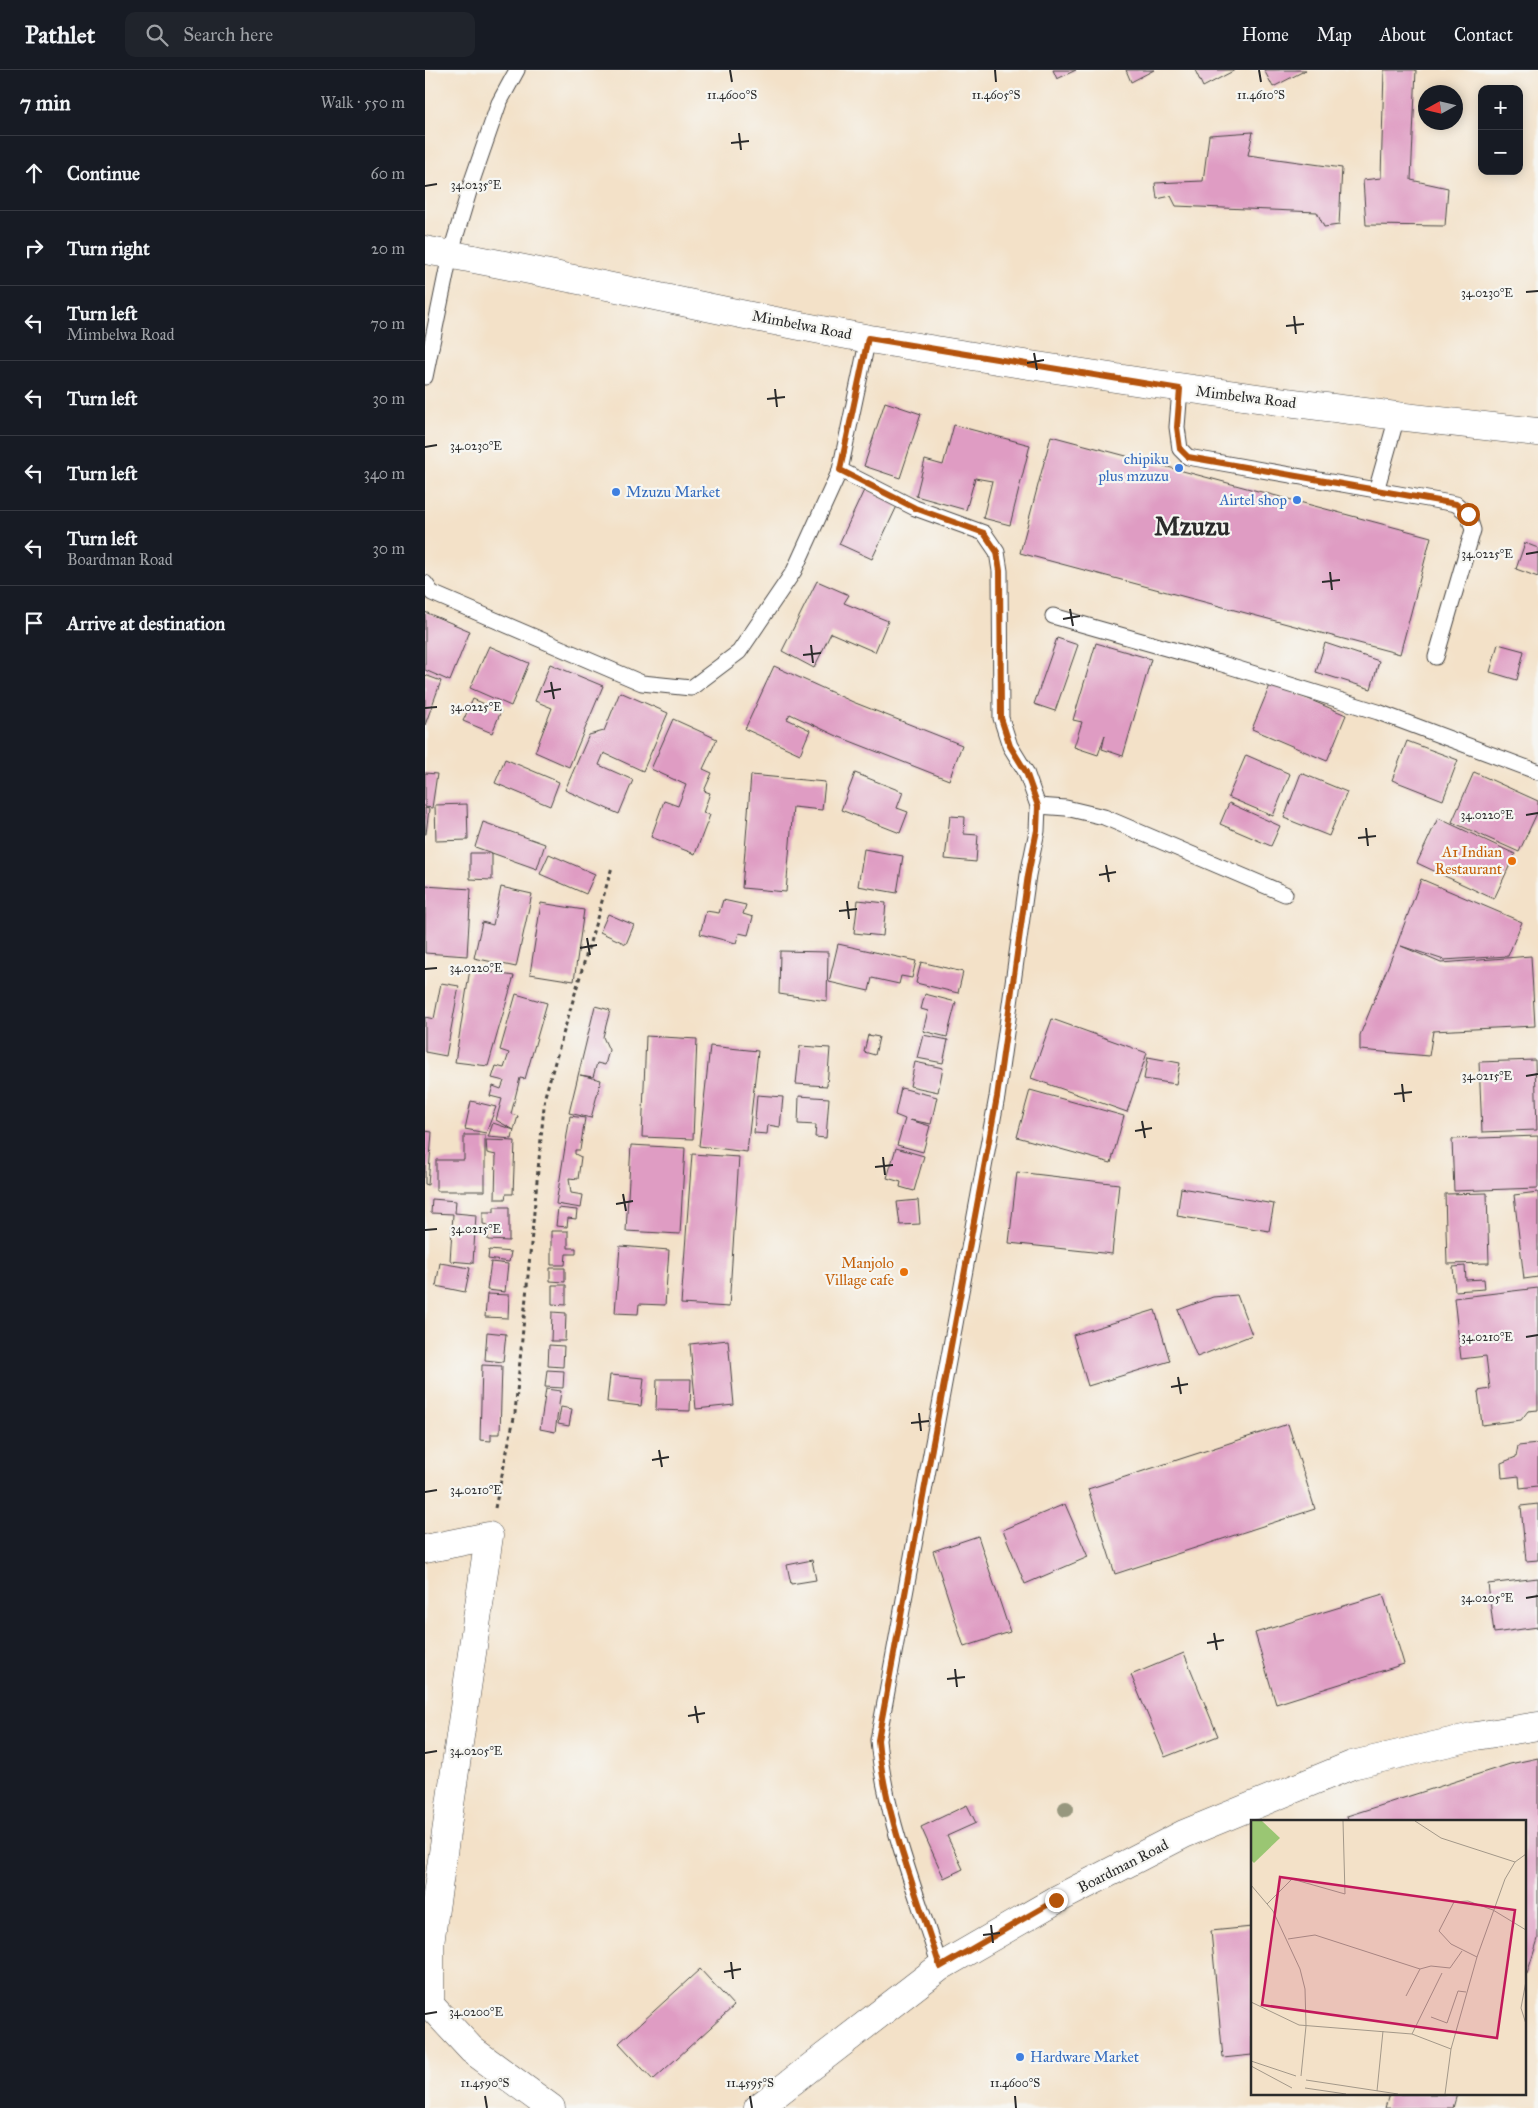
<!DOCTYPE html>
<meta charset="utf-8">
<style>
:root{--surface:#171b24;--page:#20242c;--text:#f1f3f6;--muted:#9ea1a6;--line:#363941}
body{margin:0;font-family:"IM FELL Great Primer",serif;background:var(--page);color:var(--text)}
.controls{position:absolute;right:15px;top:15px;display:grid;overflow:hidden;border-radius:10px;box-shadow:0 2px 12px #0003}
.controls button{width:45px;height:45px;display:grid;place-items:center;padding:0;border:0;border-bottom:1px solid var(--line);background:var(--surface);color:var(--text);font:25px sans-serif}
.compass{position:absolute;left:993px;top:15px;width:45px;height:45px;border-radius:50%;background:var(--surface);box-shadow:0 2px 12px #0003;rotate:262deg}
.stop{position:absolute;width:15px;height:15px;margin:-11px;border:4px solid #b45309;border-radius:50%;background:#fff}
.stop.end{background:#b45309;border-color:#fff;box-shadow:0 1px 5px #0008}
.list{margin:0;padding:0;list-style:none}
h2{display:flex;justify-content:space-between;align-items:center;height:65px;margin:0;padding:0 20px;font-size:21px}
h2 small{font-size:16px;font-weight:400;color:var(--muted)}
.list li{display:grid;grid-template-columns:32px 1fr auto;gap:15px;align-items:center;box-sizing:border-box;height:75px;padding:0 20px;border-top:1px solid var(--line)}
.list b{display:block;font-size:19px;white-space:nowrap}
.list p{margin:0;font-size:16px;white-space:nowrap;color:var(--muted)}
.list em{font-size:16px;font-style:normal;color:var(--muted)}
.icon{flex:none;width:28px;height:28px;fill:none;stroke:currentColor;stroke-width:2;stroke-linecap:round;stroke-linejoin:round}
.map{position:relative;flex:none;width:1113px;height:2038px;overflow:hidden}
header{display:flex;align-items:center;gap:30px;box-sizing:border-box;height:70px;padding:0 25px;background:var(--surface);border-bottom:1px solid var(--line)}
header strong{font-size:24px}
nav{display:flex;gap:28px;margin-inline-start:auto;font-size:18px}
.search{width:350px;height:45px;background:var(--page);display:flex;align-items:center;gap:12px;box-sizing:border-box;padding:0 18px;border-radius:10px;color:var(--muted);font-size:19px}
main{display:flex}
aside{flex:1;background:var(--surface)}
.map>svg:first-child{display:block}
.building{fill:#df9cc3}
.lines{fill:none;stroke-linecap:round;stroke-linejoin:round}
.lane-casing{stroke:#494643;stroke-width:17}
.street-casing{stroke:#494643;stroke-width:29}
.path{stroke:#494643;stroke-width:3;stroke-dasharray:4 4;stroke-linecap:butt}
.lane{stroke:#fff;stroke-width:15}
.street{stroke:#fff;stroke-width:28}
.tree{fill:#97977e}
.route{stroke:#b45309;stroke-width:6}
.ticks{fill:none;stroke:#2b2b2b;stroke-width:2}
.shop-dot{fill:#3f7fe0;stroke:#f6f6f2;stroke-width:2}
.food-dot{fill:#e8710a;stroke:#f6f6f2;stroke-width:2}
.labels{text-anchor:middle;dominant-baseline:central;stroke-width:4.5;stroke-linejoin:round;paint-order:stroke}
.street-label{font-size:15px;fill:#2b2b2b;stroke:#f6f6f2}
.shop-label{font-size:15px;fill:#366cbe;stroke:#f6f6f2;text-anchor:end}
.food-label{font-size:15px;fill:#c56008;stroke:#f6f6f2;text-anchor:end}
.town-label{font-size:25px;font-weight:bold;fill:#2b2b2b;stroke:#f6f6f2}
.inset-road{fill:none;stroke:#a39889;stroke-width:1}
.view{fill:#c2185b;fill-opacity:0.15;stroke:#c2185b;stroke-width:2.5}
.inset-edge{fill:none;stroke:#2b2b2b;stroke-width:2.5}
.ticks-label{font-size:12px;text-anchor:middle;fill:#2b2b2b;stroke:#f6f6f2;stroke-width:4.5;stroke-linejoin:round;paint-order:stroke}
</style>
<header>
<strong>Pathlet</strong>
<div class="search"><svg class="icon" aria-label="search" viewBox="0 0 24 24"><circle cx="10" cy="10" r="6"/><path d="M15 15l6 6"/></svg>Search here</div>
<nav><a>Home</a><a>Map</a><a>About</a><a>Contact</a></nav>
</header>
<main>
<aside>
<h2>7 min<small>Walk · 550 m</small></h2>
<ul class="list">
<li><svg class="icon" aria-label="ahead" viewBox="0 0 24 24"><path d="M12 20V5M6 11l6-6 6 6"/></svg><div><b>Continue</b></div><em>60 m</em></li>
<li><svg class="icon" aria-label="right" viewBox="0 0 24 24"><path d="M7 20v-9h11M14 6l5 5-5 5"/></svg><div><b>Turn right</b></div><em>20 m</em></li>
<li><svg class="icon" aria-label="left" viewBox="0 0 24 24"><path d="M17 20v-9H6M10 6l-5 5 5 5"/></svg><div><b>Turn left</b><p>Mimbelwa Road</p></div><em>70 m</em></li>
<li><svg class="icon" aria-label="left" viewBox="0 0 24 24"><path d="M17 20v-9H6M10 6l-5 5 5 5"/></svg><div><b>Turn left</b></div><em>30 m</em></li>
<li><svg class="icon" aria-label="left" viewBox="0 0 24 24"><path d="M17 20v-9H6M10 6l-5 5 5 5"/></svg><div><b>Turn left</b></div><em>340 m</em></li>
<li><svg class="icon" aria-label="left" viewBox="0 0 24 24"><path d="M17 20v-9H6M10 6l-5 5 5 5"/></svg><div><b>Turn left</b><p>Boardman Road</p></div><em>30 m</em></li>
<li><svg class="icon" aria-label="arrive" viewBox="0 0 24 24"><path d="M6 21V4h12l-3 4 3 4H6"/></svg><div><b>Arrive at destination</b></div></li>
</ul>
</aside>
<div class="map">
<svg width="1113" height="2038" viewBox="0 0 1113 2038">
<rect width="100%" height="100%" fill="#f6f6f2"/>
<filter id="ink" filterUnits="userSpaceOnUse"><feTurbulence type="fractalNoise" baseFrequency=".02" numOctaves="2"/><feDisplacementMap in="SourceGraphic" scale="10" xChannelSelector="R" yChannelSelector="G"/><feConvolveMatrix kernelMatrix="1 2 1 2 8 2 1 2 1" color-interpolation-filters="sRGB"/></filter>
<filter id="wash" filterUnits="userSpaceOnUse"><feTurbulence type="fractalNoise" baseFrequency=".0096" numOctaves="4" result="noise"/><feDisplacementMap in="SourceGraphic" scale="20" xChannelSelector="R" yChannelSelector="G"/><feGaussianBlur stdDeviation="1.12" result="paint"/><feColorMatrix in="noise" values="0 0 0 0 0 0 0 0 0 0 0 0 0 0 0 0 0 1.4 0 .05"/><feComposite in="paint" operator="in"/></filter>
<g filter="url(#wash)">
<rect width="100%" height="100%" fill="#f3e1c8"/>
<g id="blocks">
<!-- building -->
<g class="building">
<polygon points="628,0 651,0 632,9"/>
<polygon points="701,0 729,0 706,12"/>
<polygon points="770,0 810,0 778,17"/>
<polygon points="839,0 881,0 848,17"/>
<polygon points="959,0 991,0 986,110 1023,118 1020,156 941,155 938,110 956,108"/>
<polygon points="828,62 823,85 917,98 914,155 899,157 892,142 751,136 746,126 732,129 730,113 778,111 784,65"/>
<polygon points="460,332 496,344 475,408 439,396"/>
<polygon points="529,355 605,375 585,455 558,448 567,411 550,408 541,440 491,426 500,390 518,395"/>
<polygon points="626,366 1006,467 975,584 595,483"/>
<polygon points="440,418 473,434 447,489 414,474"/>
<polygon points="1100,473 1113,478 1113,507 1091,499"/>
<polygon points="392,511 424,525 419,533 463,551 450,582 406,563 389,598 357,581"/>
<polygon points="0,542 45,561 25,611 0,600"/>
<polygon points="632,568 653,575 630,641 609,634"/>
<polygon points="671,573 726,589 698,686 677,679 680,665 673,685 649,677 657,652 648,650"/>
<polygon points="900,573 954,591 946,619 891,602"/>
<polygon points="1073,574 1099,581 1092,610 1065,602"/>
<polygon points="64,576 104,593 86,636 45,618"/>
<polygon points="125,594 178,616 144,697 110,682 127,638 110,631"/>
<polygon points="349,596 428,632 537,675 524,710 412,666 365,644 362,649 385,660 375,684 320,659"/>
<polygon points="0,605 16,611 0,655"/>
<polygon points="846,613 921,645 902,691 827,659"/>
<polygon points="195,622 243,643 218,701 179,683 174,695 208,710 194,744 140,720 164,665 179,661"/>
<polygon points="48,629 76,641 67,663 38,651"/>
<polygon points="248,649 292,669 278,699 287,703 279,721 285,723 278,743 285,745 270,784 226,767 239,731 253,736 261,715 226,699"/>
<polygon points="982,671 1033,690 1018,730 967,710"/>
<polygon points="821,685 865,704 848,746 803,727"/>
<polygon points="80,689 134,712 125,736 70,713"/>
<polygon points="1049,702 1113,731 1113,741 1094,782 1027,752"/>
<polygon points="0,703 12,704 7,738 0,737"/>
<polygon points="430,703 478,722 472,738 483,742 475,763 416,740"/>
<polygon points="876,703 922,722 904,766 859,748"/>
<polygon points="326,705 400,712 397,740 368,737 361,822 317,818"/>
<polygon points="804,733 855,756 846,776 795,754"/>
<polygon points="42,734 43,770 11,771 10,735"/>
<polygon points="0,738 4,739 1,764 0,764"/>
<polygon points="525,746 540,747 539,764 553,765 551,792 520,789"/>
<polygon points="1013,748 1090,784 1069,829 992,793"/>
<polygon points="58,752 120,774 112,799 50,777"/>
<polygon points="439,779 478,786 472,823 433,816"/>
<polygon points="45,783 67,783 67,810 45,809"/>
<polygon points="124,784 170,804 161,824 115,804"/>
<polygon points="996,809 1097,852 1083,886 1019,890 976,876 1016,893 1106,886 1110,956 1008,961 1004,986 935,980 935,965 972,874"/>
<polygon points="0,816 46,819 42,886 0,883"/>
<polygon points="76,817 107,824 91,897 49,888 57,852 68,855"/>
<polygon points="298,830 321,835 318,844 328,847 323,865 314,863 311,873 275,864 281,841 294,843"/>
<polygon points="433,830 461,833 458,866 429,863"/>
<polygon points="116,833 159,840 149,911 105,904"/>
<polygon points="183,844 209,855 201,874 175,862"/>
<polygon points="413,874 491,891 487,908 476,906 474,914 447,908 444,921 404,912"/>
<polygon points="355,881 403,882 402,931 354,924"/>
<polygon points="496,892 538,902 533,923 491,913"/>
<polygon points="45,899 89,906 63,996 30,992"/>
<polygon points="16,913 34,916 21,986 0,982 0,947 9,949"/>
<polygon points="91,924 122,933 100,1009 95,1008 86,1044 93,1046 89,1060 71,1050 77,1029 65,1026 68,1016 76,1019 79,1011 67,1008 71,996 79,998 84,983 75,980"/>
<polygon points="500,924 531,932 522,967 498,961 503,941 496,939"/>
<polygon points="170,936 185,940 178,967 184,980 180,995 172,993 168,1007 155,1005 176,1010 166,1048 144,1043"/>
<polygon points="627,949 722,983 702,1042 606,1008"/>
<polygon points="443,965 454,967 450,985 439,982"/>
<polygon points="498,965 523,970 518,993 492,988"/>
<polygon points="221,966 272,969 268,1069 217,1067"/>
<polygon points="285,976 333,981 322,1082 274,1076"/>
<polygon points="375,976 405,978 402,1016 371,1014"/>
<polygon points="723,987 755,993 751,1014 719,1009"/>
<polygon points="1110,990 1112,1060 1057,1062 1054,992"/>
<polygon points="490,992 518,998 513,1022 485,1016"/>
<polygon points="476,1018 512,1027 506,1054 485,1050 505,1056 498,1082 472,1075 480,1049 470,1045"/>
<polygon points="605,1020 699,1046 686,1093 592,1067"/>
<polygon points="332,1025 358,1027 355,1057 343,1055 342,1064 329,1063"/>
<polygon points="374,1026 404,1028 401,1068 390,1067 391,1055 373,1054"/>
<polygon points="46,1031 71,1037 61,1063 40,1059"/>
<polygon points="145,1046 160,1048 155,1080 150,1080 150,1084 156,1087 153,1109 144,1108 146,1123 158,1125 156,1138 131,1134"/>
<polygon points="68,1053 89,1060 87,1069 63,1067"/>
<polygon points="0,1061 7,1062 3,1115 0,1114"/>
<polygon points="39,1065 60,1065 60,1121 11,1121 11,1090 39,1090"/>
<polygon points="1113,1066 1113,1118 1029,1121 1027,1069"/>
<polygon points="61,1070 90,1071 88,1124 81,1124 80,1129 70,1129 71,1085 62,1083"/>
<polygon points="206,1075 260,1078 255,1164 201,1161"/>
<polygon points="471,1078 499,1086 489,1121 475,1117 476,1112 462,1108"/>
<polygon points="267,1084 314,1087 304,1237 256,1234"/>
<polygon points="592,1102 694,1114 687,1184 584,1173"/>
<polygon points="756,1118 849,1134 844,1161 752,1146"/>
<polygon points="1113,1122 1113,1207 1099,1209 1089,1125"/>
<polygon points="1062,1123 1064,1193 1022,1194 1020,1124"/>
<polygon points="7,1129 31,1131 30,1143 51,1145 48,1193 25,1191 28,1144 6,1143"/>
<polygon points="493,1130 495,1154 475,1155 472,1132"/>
<polygon points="69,1137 84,1137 84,1171 63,1170 63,1155 58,1154 58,1142 69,1142"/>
<polygon points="133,1138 152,1140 151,1149 143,1148 142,1157 131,1156"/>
<polygon points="126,1161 143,1161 143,1178 151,1178 151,1184 141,1184 140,1195 126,1195"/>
<polygon points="195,1176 244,1180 240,1235 214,1234 213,1244 190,1243"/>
<polygon points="64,1180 86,1182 84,1192 63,1189"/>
<polygon points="66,1192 83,1194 80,1222 62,1220"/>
<polygon points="15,1193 45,1198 40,1222 11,1216"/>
<polygon points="1040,1196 1041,1210 1059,1209 1060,1219 1030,1221 1028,1197"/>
<polygon points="125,1198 140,1198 140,1212 125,1211"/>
<polygon points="127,1215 141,1215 141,1235 127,1234"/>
<polygon points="1113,1218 1113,1340 1103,1341 1096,1350 1057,1355 1053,1321 1065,1319 1061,1286 1036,1289 1029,1228"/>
<polygon points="62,1224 84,1225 83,1248 60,1247"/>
<polygon points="812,1225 827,1265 772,1287 753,1240 788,1227"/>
<polygon points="730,1240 745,1291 663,1316 648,1265"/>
<polygon points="127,1242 141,1243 140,1271 126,1271"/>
<polygon points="62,1262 81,1264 78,1292 60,1290"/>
<polygon points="303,1270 309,1335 271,1339 265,1274"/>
<polygon points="124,1275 139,1276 138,1297 123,1296"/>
<polygon points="57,1295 77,1296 75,1364 66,1364 66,1371 55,1370"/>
<polygon points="122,1300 139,1301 138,1318 120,1317"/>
<polygon points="185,1305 219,1308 216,1336 182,1332"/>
<polygon points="232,1309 266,1309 265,1341 231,1340"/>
<polygon points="121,1319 136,1321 130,1362 115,1359"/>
<polygon points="136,1337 147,1339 144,1356 133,1354"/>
<polygon points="863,1354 890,1439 690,1504 663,1419"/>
<polygon points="1113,1374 1113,1416 1095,1418 1094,1406 1077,1408 1076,1393 1091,1387 1093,1376"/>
<polygon points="640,1434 663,1487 600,1514 578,1460"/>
<polygon points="1113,1434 1113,1490 1101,1491 1096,1436"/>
<polygon points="553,1466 585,1562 539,1577 508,1481"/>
<polygon points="387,1490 391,1510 366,1514 362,1495"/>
<polygon points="1113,1508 1113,1557 1069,1563 1063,1514"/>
<polygon points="958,1524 979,1594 851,1634 830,1563"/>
<polygon points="759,1583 793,1666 740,1687 706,1605"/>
<polygon points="1113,1688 1113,1869 1102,1904 1099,1903 1099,1752 924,1752 922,1746 1085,1694"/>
<polygon points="542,1735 551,1753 522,1766 538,1799 519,1808 496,1757"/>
<polygon points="827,1857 827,1985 798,1988 786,1861"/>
<polygon points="275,1899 309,1936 228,2010 194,1973"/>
<polygon points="964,2024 1032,2024 1028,2038 960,2038"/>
</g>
</g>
</g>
<g filter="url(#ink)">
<use href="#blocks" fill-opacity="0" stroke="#494643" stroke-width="1"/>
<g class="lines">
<!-- lane casing -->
<g class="lane-casing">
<g id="lane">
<polyline points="0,307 25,185 48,108 74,33 92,0"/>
<polyline points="755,319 752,357 755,379 763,387 1031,434 1043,444 1048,460 1011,587"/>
<path d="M415,400L490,438L559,463L572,482L575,501L576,648L585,676L601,702L613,736L612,761L603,805L572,1027L453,1670C460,1748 492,1823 515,1897"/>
<polyline points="951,421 972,347"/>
<polyline points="0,513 7,523 217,613 266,618 314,582 369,501 415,400 443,268"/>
<polyline points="628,546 794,593 953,642 1113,702"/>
<polyline points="613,736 641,738 679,747 860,824"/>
</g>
</g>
<!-- street casing -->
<g class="street-casing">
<g id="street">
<path d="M0,180C149,206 296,243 445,269C667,307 889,338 1113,362"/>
<polyline points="0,1479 64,1466 5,1873 5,1935 47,1980 126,2038"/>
<polyline points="333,2038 515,1897 631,1830 759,1764 927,1695 1051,1666 1113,1656"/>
</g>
</g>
<!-- path -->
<polyline class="path" points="70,1438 90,1343 120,1026 187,797"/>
<!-- lane -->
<use href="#lane" class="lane"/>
<!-- street -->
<use href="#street" class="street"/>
</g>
<!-- trees -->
<circle class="tree" cx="641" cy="1739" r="8"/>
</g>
<g class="lines" filter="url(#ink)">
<!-- route -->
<path class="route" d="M631,1830L515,1897C492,1823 460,1748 453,1670L572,1027L603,805L612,760L613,736L601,702L585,676L576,648L575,501L572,482L559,463L490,438L415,400L443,268L755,319L752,357L755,379L763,387L1031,434L1043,444"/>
</g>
<!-- ticks -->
<path class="ticks" d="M305,0L307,12M570,0L571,12M834,0L836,12M314,63L316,80M306,73L324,71M0,116L12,114M1101,222L1113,221M869,246L871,264M861,256L879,254M609,283L612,300M602,293L619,290M350,319L352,337M342,329L360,327M0,377L12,375M1101,484L1113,482M905,502L907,520M897,512L915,510M645,539L648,556M638,549L655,546M386,575L388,593M378,585L396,583M126,612L129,629M119,622L136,619M0,638L12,637M1101,745L1113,743M941,758L943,776M933,768L951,766M681,795L684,812M674,805L691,802M422,831L424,849M414,841L432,839M162,868L165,885M155,878L172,875M0,899L12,898M1101,1006L1113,1004M977,1014L979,1032M969,1024L987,1022M717,1051L720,1068M710,1061L727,1058M458,1087L460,1105M450,1097L468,1095M198,1124L201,1141M191,1134L208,1131M0,1160L12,1159M1101,1267L1113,1265M753,1307L756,1324M746,1317L763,1314M494,1343L496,1361M486,1353L504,1351M234,1380L237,1397M227,1390L244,1387M0,1422L12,1420M1101,1528L1113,1526M789,1563L792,1580M782,1573L799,1570M530,1599L532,1617M522,1609L540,1607M270,1636L273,1653M263,1646L280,1643M0,1683L12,1681M566,1855L568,1873M558,1865L575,1863M306,1892L308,1909M299,1902L316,1899M0,1944L12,1942M60,2026L62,2038M325,2026L327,2038M590,2026L591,2038"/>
<!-- markers -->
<g class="shop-dot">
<circle cx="754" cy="398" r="5"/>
<circle cx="191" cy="422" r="5"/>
<circle cx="872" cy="430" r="5"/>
<circle cx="595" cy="1987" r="5"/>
</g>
<g class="food-dot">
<circle cx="1087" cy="791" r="5"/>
<circle cx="479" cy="1202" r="5"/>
</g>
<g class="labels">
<!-- street labels -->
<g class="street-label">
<text transform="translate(377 255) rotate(11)">Mimbelwa Road</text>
<text transform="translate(821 327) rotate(7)">Mimbelwa Road</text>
<text transform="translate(698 1796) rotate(-27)">Boardman Road</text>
</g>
<!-- shop labels -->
<g class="shop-label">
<text x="744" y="389">chipiku<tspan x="744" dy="17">plus mzuzu</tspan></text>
<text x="201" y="422" text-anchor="start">Mzuzu Market</text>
<text x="862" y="430">Airtel shop</text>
<text x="605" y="1987" text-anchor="start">Hardware Market</text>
</g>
<!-- food labels -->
<g class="food-label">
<text x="1077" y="782">A1 Indian<tspan x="1077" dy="17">Restaurant</tspan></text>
<text x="469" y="1193">Manjolo<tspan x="469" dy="17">Village cafe</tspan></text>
</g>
<!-- town labels -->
<g class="town-label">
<text x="767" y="456">Mzuzu</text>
</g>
</g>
<!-- overview -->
<g transform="translate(826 1750)">
<rect width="275" height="275" fill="#f3e1c8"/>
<path d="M0,1H11L29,18L3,43L0,40Z" fill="#9ac673"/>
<path class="inset-road" d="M164,1L190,18L264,42M0,65L22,91L49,149L54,169L55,206L50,256M16,84L41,59L94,74L92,1M37,119L64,115L169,149L180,146L199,148L211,131M226,137L200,124L188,111L203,82L217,81L242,90L275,110M275,161L270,188L275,204M155,176L169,149M0,182L48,205L161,214L200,229M180,197L196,203L207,171L215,172M161,214L191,153M0,241L45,256M0,246L41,268M55,260L147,274M54,268L95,274M126,271L132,211M194,274L200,229L226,137L254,59L264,42L275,34"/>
<path class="view" d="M29,57L264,90L246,218L11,185Z"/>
<rect width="275" height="275" class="inset-edge"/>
</g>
<g class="ticks-label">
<text x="307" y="29">11.4600°S</text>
<text x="571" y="29">11.4605°S</text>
<text x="836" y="29">11.4610°S</text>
<text x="51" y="119">34.0235°E</text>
<text x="1062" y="227">34.0230°E</text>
<text x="51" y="380">34.0230°E</text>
<text x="1062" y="488">34.0225°E</text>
<text x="51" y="641">34.0225°E</text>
<text x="1062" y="749">34.0220°E</text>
<text x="51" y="902">34.0220°E</text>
<text x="1062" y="1010">34.0215°E</text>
<text x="51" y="1163">34.0215°E</text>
<text x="1062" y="1271">34.0210°E</text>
<text x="51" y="1424">34.0210°E</text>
<text x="1062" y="1532">34.0205°E</text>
<text x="51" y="1685">34.0205°E</text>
<text x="51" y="1946">34.0200°E</text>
<text x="60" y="2017">11.4590°S</text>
<text x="325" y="2017">11.4595°S</text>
<text x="590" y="2017">11.4600°S</text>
</g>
</svg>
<div class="controls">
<button>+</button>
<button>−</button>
</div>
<svg class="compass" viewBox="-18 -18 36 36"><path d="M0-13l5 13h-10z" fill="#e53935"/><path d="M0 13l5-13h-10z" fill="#9ea1a6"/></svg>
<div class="stop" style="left:1043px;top:444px"></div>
<div class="stop end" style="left:631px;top:1830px"></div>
</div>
</main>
